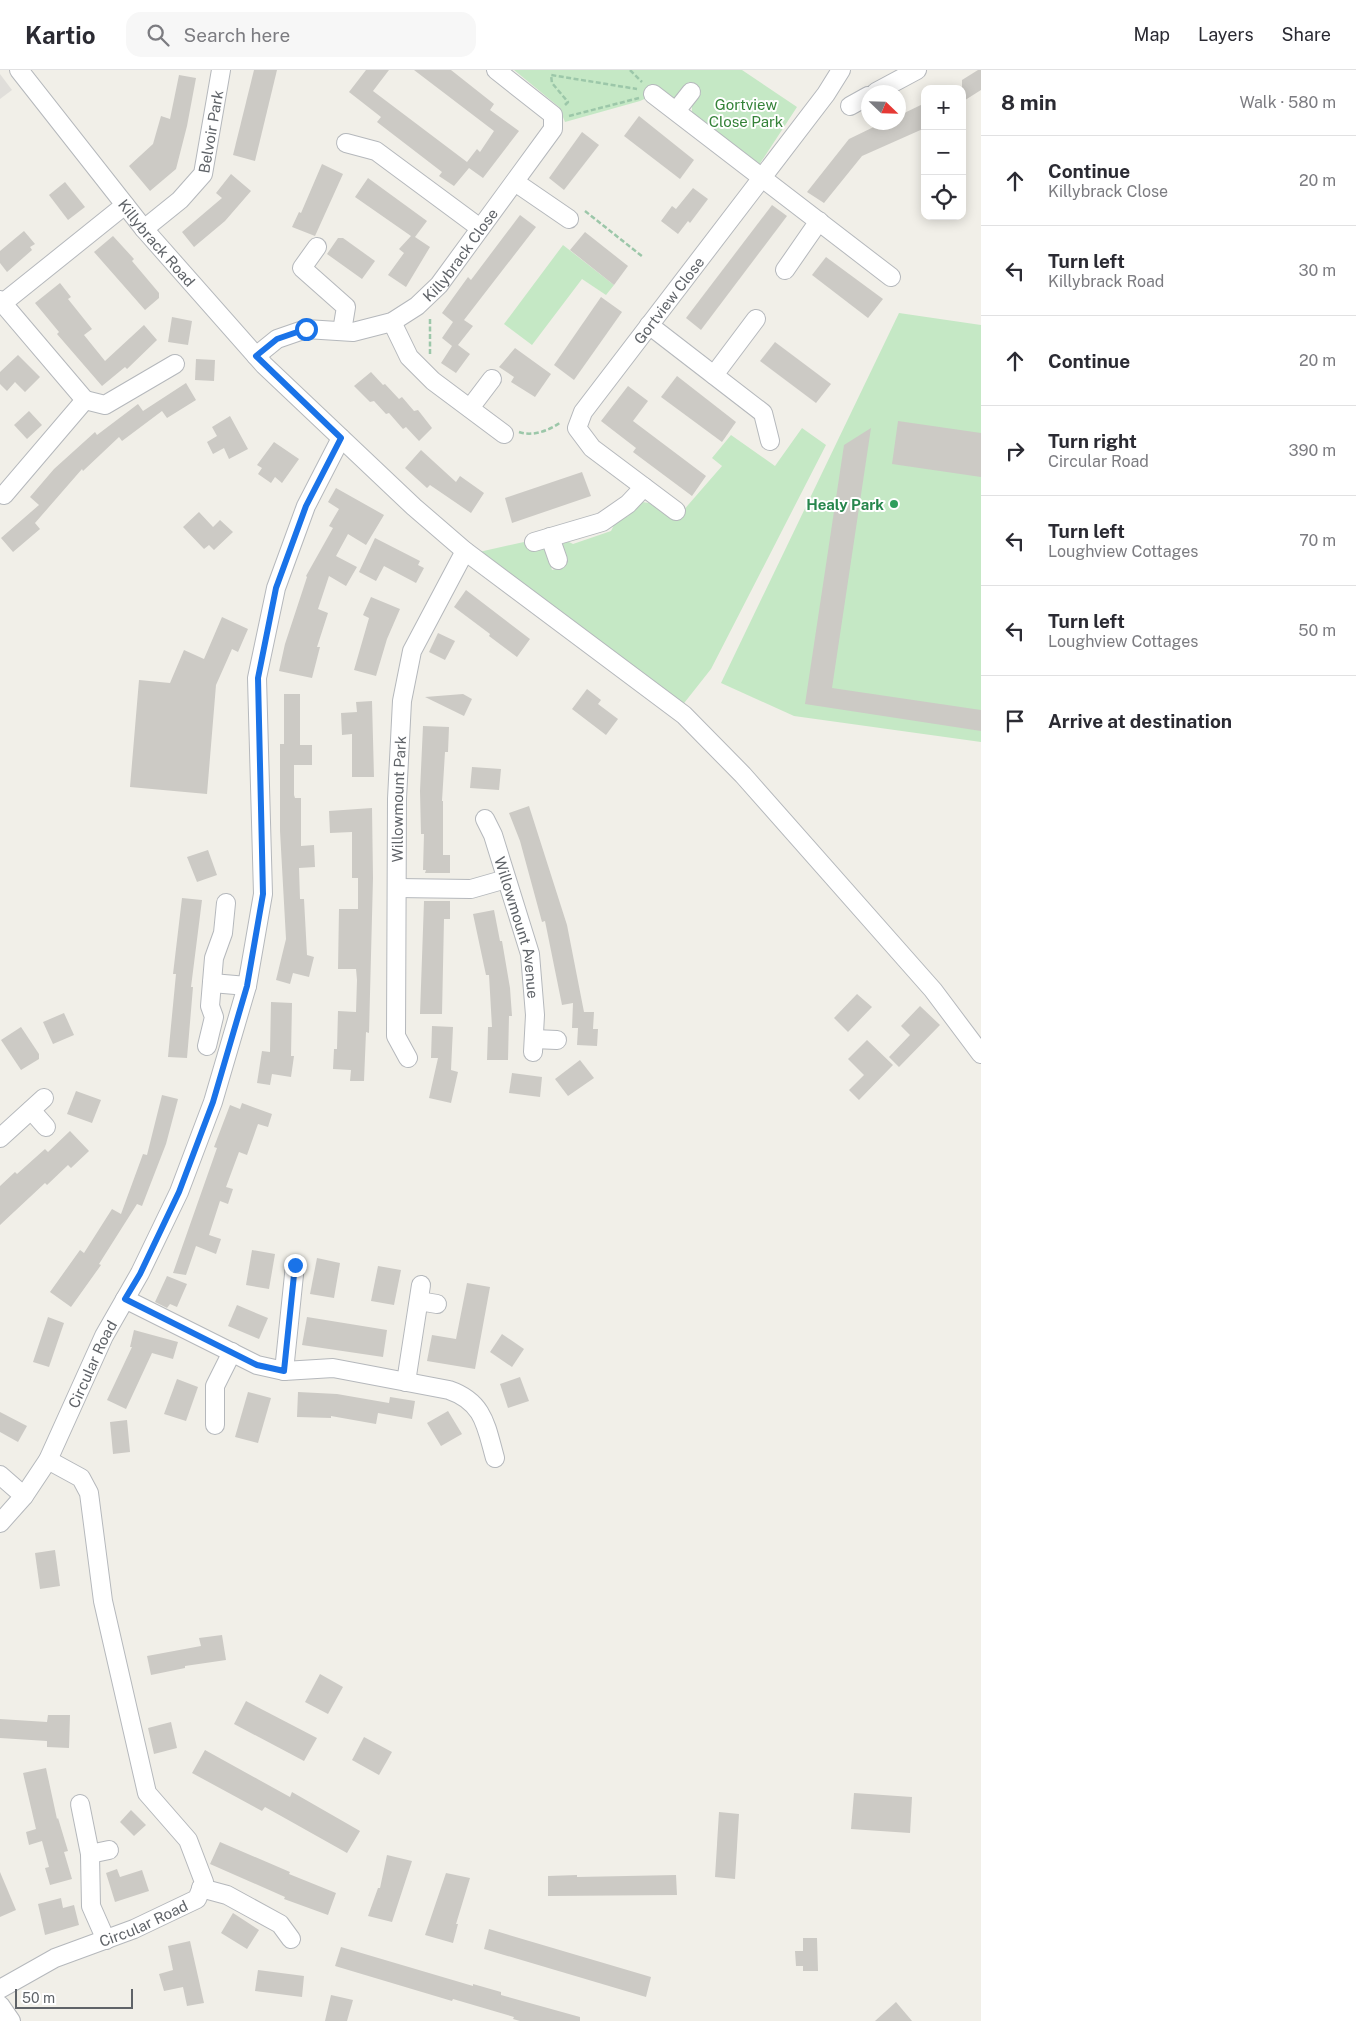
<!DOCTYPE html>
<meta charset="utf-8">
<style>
:root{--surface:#fff;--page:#f7f7f7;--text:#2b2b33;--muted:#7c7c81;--line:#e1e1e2}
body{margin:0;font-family:"Public Sans",sans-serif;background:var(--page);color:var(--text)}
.controls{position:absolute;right:15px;top:15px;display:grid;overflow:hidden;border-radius:10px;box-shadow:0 2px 12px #0003}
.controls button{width:45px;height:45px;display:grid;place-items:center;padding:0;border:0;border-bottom:1px solid var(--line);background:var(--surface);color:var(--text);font:25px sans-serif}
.compass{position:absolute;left:861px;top:15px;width:45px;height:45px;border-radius:50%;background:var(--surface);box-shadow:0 2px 12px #0003;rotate:113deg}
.scale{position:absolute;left:15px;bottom:12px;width:118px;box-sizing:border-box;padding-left:5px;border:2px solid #5f6368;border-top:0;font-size:14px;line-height:18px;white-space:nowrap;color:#5f6368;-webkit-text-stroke:4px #fff;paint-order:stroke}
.stop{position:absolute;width:15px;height:15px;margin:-11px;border:4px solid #1a73e8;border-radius:50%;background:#fff}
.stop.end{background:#1a73e8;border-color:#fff;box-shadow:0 1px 5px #0008}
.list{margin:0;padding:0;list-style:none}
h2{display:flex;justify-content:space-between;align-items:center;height:65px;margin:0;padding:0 20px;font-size:21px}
h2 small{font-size:16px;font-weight:400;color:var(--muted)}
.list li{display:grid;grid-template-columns:32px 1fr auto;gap:15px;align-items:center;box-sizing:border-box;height:90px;padding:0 20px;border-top:1px solid var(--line)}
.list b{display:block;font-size:19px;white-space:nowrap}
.list p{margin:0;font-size:16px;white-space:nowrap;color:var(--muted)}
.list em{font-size:16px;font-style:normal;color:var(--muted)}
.icon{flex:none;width:28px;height:28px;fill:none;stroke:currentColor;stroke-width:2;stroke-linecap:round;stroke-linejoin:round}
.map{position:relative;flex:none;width:981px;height:1951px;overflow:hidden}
header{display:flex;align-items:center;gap:30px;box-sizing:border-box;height:70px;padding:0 25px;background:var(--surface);border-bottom:1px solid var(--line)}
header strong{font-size:24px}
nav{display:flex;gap:28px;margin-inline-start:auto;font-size:18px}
.search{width:350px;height:45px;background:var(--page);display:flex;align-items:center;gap:12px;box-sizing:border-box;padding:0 18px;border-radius:15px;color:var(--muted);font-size:19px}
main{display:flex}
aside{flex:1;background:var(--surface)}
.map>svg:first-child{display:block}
.industrial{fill:#e0deda}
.green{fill:#c5e8c5}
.building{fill:#cccac5}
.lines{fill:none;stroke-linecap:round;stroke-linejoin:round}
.minor-casing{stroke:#b5b8bc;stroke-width:20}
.path{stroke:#9cc7a9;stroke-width:2.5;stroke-dasharray:5 2.5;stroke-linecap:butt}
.minor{stroke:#fff;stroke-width:18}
.route{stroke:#1a73e8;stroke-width:6}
.leisure-dot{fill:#2e9e5b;stroke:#fff;stroke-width:2}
.labels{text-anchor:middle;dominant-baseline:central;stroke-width:4;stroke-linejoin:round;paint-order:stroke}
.park-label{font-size:15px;fill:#348238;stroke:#fff}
.street-label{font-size:15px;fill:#5f6368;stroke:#fff}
.leisure-label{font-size:15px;font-weight:bold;fill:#27864d;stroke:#fff;text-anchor:end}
</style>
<header>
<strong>Kartio</strong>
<div class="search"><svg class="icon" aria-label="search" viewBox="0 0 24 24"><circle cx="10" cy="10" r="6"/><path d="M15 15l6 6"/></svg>Search here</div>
<nav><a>Map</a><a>Layers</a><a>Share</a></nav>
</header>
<main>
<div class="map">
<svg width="981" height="1951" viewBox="0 0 981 1951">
<rect width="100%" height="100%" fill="#f1efe8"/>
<!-- industrial -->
<polygon class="industrial" points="0,4 12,20 0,29"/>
<!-- green -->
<g class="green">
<polygon points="514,0 742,0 797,37 759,95 692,43 692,35 701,23 689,12 674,29 662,21 640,31 565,52 559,37"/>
<polygon points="563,175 614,215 606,225 582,209 532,275 504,254"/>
<polygon points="899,243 981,255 981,672 794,646 721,613"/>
<path d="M802,358L826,375L711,599L681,637L479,482L524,472L529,479L537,481L545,477L552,500L566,496C562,487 559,481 564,472H569L573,474L611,461L615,453L628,446L642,432L649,433L675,450L722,396L712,388L731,365L775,396Z"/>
</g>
<!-- building -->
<g class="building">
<polygon points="254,0 277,0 255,91 233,85"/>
<polygon points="366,0 389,0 373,21 467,92 477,79 480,82 494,61 414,0 451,0 494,34 490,40 519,61 483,108 469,98 454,116 439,106 442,102 377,52 381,47 349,22"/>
<polygon points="978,0 981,0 981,20 962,32 962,10"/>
<polygon points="179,5 196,8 187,56 176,99 150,121 129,96 153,74 161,46 170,49"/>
<polygon points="925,33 925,58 862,86 824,133 807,122 849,69 884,52 898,52 898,46"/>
<polygon points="639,46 694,90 680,109 624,66"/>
<polygon points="582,62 599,75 564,120 549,108"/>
<polygon points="322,94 343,104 315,166 292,157 299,142 301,143"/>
<polygon points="231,104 251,121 225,151 194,177 182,162 222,128 216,123"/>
<polygon points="368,108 427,151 415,167 430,177 406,217 388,205 404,183 399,179 411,166 355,127"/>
<polygon points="65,112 85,137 68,150 49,125"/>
<polygon points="693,118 708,129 690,153 688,151 678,164 661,151 672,136 676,139"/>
<polygon points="772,135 787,146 701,260 686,248"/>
<polygon points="520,145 536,157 464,250 473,256 458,275 470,284 456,303 441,293 452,276 442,268 453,252 442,243 468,207 471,210"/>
<polygon points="24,161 35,174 30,177 32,180 7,202 0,193 0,181"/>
<polygon points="585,162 628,196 614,215 570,180"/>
<polygon points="113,166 134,189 132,191 159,223 159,228 145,240 94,182"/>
<polygon points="338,168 343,168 375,191 362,209 327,184"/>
<polygon points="826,187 883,229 868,248 812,205"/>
<polygon points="60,213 71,227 68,229 92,259 84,265 105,291 144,255 157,270 127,299 125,297 102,316 57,264 59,262 35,233"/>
<polygon points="601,227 622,242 574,310 554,295"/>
<polygon points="172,247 192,251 188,275 168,272"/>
<polygon points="775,272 831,314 816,333 760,291"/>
<polygon points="515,278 551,304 535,327 511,312 514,307 499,297"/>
<polygon points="18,285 40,307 25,322 15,312 7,321 0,314 0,302"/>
<polygon points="196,289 215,290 214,311 195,310"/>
<polygon points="371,302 383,315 385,314 399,329 402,327 414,341 418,340 432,358 419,371 406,357 403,359 389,343 386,344 374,331 370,332 354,316"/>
<polygon points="677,306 736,352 722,372 661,327"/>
<polygon points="186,313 196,330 167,348 162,341 122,371 119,367 83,401 82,399 35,453 40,459 13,482 1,468 39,435 30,427 54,399 95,362 97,365 138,334 143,341"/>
<polygon points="628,316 648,331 633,351 706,406 692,426 633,382 636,378 601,351"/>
<polygon points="29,341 42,355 27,369 14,355"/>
<polygon points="230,346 248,379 229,389 224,378 213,384 207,372 217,366 212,357"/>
<polygon points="898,351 981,363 981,407 892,394"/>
<polygon points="871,358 832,618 981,640 981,661 805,634 844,375"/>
<polygon points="274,372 299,389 282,413 275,407 271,413 258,404 262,398 257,395"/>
<polygon points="421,380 456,412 460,406 484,423 471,443 430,415 427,418 405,398"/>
<polygon points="582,402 591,426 512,453 505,428"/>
<polygon points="336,418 384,445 366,475 348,464 336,486 357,497 346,516 329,506 318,539 328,543 317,577 320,577 312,608 279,601 285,574 307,507 306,506 333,458 329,456 339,439 328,432"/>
<polygon points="199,442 213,457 220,450 233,462 214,480 209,475 204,479 183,457"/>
<polygon points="375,468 420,491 418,495 424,498 416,513 384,496 376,511 359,502"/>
<polygon points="466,520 530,569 517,587 489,566 490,564 454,537"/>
<polygon points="371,527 400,539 387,569 376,606 354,600 369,548 363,545"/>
<polygon points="222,547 248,559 238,582 232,579 216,615 207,724 130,717 139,610 170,613 184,580 204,589"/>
<polygon points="438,563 455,571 445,590 429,582"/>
<polygon points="587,619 601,630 598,634 618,649 606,665 572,639"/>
<polygon points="284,624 300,624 300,675 312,675 312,695 294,695 294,725 295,728 301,728 301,776 314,775 315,797 299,798 300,829 304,829 307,885 314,887 309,907 293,903 290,914 276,910 286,869 280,761 280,674 284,674"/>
<polygon points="463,624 472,629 464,646 425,627"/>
<polygon points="372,631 374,707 352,707 352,664 342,665 341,643 357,642 356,632"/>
<polygon points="423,656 449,657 448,682 445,682 442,731 443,731 443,785 450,785 450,803 425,803 426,800 423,800 424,764 421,764 420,721"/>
<polygon points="472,697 501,699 499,720 470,718"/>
<polygon points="529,736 567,855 584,942 594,942 593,959 598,959 597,976 577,975 578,958 572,958 573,933 562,935 545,851 542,852 520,771 509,743"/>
<polygon points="372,738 373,808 369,963 366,962 364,1011 350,1011 351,1000 333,999 334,979 337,979 338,941 356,942 357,910 356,899 338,899 339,839 358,839 358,808 352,808 352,762 330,763 329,741"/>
<polygon points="208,780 217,805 197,812 187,787"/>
<polygon points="182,828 202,830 191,917 193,917 187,988 168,987 176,904 173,904"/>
<polygon points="424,831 450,831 450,849 444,849 442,944 420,944"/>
<polygon points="494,840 500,871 502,871 510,918 512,946 509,946 508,990 487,990 488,957 492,957 489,905 486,905 473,844"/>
<polygon points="857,924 872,937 848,962 834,948"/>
<polygon points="271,932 292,933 291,986 294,986 291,1007 272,1004 270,1015 257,1013 262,981 270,982"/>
<polygon points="920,936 940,955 899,997 889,987 910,965 901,956"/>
<polygon points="64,943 74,965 53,974 43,952"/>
<polygon points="432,956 453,957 451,1000 458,1002 451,1033 429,1028 438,988 431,988"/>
<polygon points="21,957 39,984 39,989 21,1000 1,970"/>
<polygon points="867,970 893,995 859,1030 849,1020 864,1005 848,989"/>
<polygon points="580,990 594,1008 568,1026 555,1009"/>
<polygon points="512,1003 542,1007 540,1027 509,1023"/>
<polygon points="76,1021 101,1030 92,1053 67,1044"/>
<polygon points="162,1025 178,1029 166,1074 142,1136 137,1134 99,1194 101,1195 71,1237 50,1222 80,1180 84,1183 112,1139 121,1144 143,1084 147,1085"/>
<polygon points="242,1033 272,1044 268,1057 258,1054 247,1085 239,1082 226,1117 233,1119 228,1134 220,1131 209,1165 221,1169 216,1184 196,1176 186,1205 173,1203 217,1078 214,1077 230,1035 240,1039"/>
<polygon points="70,1061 89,1081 71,1098 68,1095 47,1115 45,1113 0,1155 0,1116 15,1102 17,1104 45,1079 48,1082"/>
<polygon points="252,1180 275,1184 269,1219 246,1215"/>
<polygon points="317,1188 340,1193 334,1228 310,1224"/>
<polygon points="378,1196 401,1200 394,1235 371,1231"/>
<polygon points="167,1206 187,1214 177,1237 170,1234 167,1238 155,1232"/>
<polygon points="467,1213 490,1217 475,1299 427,1291 432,1265 456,1269"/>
<polygon points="237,1235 268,1248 259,1269 228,1256"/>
<polygon points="48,1247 64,1253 49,1297 33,1292"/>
<polygon points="307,1247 387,1260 383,1287 302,1275"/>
<polygon points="134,1260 178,1272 173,1289 152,1283 126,1339 107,1330 132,1277 130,1277"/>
<polygon points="502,1264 524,1279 512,1297 490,1282"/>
<polygon points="520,1307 529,1331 508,1338 500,1314"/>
<polygon points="177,1309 198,1317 186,1351 164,1344"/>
<polygon points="248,1322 271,1328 258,1373 235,1367"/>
<polygon points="298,1322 337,1324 389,1333 390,1327 415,1331 412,1349 378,1343 376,1354 331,1346 331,1348 297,1347"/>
<polygon points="448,1341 462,1364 441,1376 427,1353"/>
<polygon points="0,1342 27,1356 18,1372 0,1362"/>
<polygon points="127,1350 130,1382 113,1384 110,1352"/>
<polygon points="55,1480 60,1516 40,1519 35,1483"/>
<polygon points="222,1565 226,1590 185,1596 185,1598 151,1605 147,1586 201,1576 199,1568"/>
<polygon points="320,1604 343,1617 328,1644 305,1632"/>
<polygon points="246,1631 317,1668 304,1691 234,1654"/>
<polygon points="48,1645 70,1645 69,1678 47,1677 47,1671 0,1668 0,1649 47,1652"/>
<polygon points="171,1652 177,1678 154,1684 148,1658"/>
<polygon points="364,1667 392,1682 379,1705 352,1690"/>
<polygon points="205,1680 290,1727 292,1722 360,1761 347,1783 265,1737 262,1741 192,1703"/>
<polygon points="46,1698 57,1749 58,1748 68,1781 64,1782 72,1809 50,1815 45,1798 49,1797 42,1771 29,1775 26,1762 36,1759 23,1703"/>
<polygon points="854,1723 912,1727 910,1763 851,1759"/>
<polygon points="131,1740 146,1755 134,1766 120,1752"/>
<polygon points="719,1742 739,1744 735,1809 715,1807"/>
<polygon points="220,1772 290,1802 289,1804 336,1823 328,1845 284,1829 285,1827 210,1794"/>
<polygon points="387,1785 412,1791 392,1852 368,1846 378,1818 380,1818"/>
<polygon points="117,1799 120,1807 142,1800 149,1821 115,1832 106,1803"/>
<polygon points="0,1802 16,1840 0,1847"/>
<polygon points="446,1803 470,1808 456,1854 458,1854 453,1873 425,1865"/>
<polygon points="577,1805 577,1807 676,1805 677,1825 548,1826 548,1806"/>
<polygon points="61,1828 63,1838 74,1835 79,1855 45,1865 38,1834"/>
<polygon points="233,1843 259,1860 247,1879 221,1863"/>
<polygon points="489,1859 651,1907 646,1927 484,1879"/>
<polygon points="803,1868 817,1868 818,1901 803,1901 803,1896 796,1896 795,1881 803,1881"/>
<polygon points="190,1871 204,1933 187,1936 183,1917 164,1921 159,1904 173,1900 168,1876"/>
<polygon points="341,1877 473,1916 473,1914 501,1922 501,1925 580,1947 580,1951 520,1951 513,1949 514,1947 453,1929 452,1931 335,1896"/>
<polygon points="258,1900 304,1906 302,1927 255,1921"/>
<polygon points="331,1925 353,1930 347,1951 325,1951"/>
<polygon points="896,1932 912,1951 875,1951"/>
</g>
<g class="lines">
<!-- minor casing -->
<g class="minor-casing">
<g id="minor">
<path id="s1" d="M19,0L144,159L264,295L414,437L465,481L684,645L743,705L933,920L981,984"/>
<polyline points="876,22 917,0"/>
<polyline points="653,24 891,207"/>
<polyline points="850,36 868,26"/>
<polyline points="676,41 691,22"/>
<polyline points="346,73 376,81 480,158"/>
<polyline points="515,112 569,149"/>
<path id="s2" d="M144,159L180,130L203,104L221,0"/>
<polyline points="317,177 302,198 346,237 342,261"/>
<polyline points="785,200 819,151"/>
<polyline points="0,230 85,330"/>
<polyline points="3,233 125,135"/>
<polyline points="392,252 409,287 433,311 504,364"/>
<polyline points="649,255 763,343 770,371"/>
<path id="s3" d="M256,286L277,269L306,259L353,262L392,252L417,236L439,215L553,59V45L496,0"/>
<polyline points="714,305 756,249"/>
<polyline points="85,330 105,335 175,294"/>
<polyline points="470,338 492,309"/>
<polyline points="4,425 85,330"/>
<path id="s4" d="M676,441L592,378L577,358L583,342L826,24L841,0"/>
<polyline points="550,467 558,490"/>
<polyline points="534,472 602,452 628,434 644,417"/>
<path id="s5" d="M485,749L493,765L530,884L535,945L533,982"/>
<polyline points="397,818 471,819 506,809"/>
<polyline points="212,913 247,916"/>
<polyline points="534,969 557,970"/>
<polyline points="207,976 214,947 210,936 214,888 223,863 226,833"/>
<path id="s6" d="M408,988L396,966L397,729L402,631L412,581L465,481"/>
<polyline points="31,1040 46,1057"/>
<polyline points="0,1068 44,1028"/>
<path d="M125,1229L257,1295L284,1301L333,1298L449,1320C484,1332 486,1356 495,1388"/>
<polyline points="419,1231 437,1234"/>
<polyline points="284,1301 295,1195"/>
<polyline points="406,1312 421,1215"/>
<polyline points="215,1355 215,1316 232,1282"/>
<polyline points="0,1405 24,1426"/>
<path id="s7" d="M0,1453L24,1426L48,1390L104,1266L140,1203L179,1122L213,1032L247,916L263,824L257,608L276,518L306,436L341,368"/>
<polyline points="80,1734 90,1784 91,1836 106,1870"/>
<polyline points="90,1784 109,1780"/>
<polyline points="201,1818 227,1825 280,1854 291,1869"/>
<path id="s8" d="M0,1919L55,1888L134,1859L197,1829L204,1812L188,1770L147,1723L103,1531L89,1423L81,1408L48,1390"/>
<polyline points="0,1935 11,1951"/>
</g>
</g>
<!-- path -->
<g class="path">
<polyline points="630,0 642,12"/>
<polyline points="565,35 568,32 552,13 551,5 637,19"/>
<polyline points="569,46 639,28"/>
<polyline points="585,141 643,187"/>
<polyline points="430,284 430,247"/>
<path d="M519,362C533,367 550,360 561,352"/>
</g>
<!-- minor -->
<use href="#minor" class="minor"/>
</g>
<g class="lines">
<!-- route -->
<polyline class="route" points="295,1195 284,1301 257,1295 125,1229 140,1204 179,1122 213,1032 247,916 263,824 258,608 276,518 306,436 341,368 256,286 277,269 306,259"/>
</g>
<!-- markers -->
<circle class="leisure-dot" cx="894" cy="434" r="5"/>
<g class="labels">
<!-- park labels -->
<g class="park-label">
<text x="746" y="34">Gortview<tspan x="746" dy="17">Close Park</tspan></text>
</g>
<!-- street labels -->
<g class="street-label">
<text stroke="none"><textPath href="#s2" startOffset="124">Belvoir Park</textPath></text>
<text stroke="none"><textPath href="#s1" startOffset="221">Killybrack Road</textPath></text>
<text stroke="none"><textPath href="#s3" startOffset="242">Killybrack Close</textPath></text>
<text stroke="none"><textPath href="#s4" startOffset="288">Gortview Close</textPath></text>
<text stroke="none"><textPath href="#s6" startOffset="262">Willowmount Park</textPath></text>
<text stroke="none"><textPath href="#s5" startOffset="114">Willowmount Avenue</textPath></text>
<text stroke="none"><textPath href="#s7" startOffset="185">Circular Road</textPath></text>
<text stroke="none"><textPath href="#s8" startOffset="158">Circular Road</textPath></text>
</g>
<!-- leisure labels -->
<g class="leisure-label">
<text x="884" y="434">Healy Park</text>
</g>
</g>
</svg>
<div class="controls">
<button>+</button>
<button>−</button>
<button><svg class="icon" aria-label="locate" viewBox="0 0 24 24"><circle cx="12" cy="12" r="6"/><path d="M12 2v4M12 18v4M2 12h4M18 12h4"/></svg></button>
</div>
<svg class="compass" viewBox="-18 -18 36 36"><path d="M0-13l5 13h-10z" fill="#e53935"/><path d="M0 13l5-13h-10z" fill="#7c7c81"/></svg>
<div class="scale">50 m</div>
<div class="stop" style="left:306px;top:259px"></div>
<div class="stop end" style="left:295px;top:1195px"></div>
</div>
<aside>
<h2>8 min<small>Walk · 580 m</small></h2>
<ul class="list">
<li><svg class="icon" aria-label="ahead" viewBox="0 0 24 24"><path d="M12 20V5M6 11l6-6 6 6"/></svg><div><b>Continue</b><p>Killybrack Close</p></div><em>20 m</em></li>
<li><svg class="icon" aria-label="left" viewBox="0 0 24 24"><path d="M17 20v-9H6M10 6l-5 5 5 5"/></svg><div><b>Turn left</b><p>Killybrack Road</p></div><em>30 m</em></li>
<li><svg class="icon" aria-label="ahead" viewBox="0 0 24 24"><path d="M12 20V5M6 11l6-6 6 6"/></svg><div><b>Continue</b></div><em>20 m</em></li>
<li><svg class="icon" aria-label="right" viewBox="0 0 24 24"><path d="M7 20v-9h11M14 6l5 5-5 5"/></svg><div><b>Turn right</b><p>Circular Road</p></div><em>390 m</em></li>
<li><svg class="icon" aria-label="left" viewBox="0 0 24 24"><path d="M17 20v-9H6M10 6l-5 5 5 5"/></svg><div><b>Turn left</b><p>Loughview Cottages</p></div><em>70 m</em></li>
<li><svg class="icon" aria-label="left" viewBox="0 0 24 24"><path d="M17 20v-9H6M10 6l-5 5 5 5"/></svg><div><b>Turn left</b><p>Loughview Cottages</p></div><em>50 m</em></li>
<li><svg class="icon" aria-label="arrive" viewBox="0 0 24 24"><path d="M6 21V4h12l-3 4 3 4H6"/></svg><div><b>Arrive at destination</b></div></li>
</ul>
</aside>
</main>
